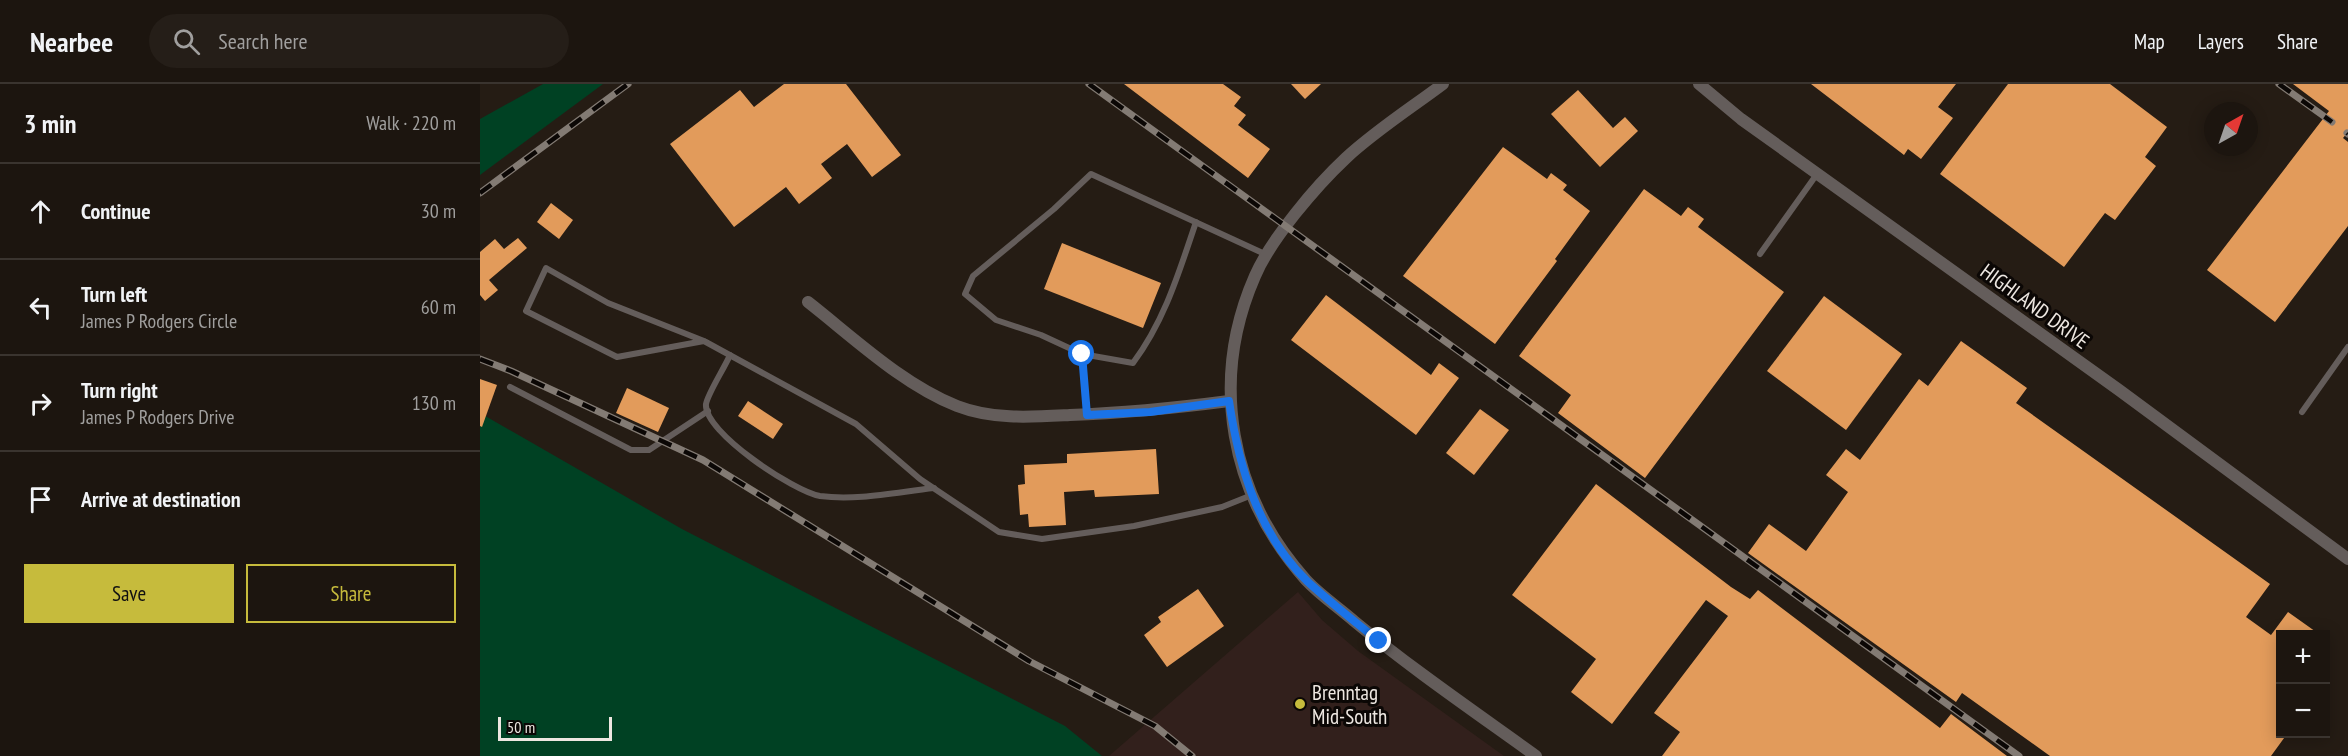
<!DOCTYPE html>
<meta charset="utf-8">
<style>
:root{--surface:#1c150f;--page:#251e18;--text:#f1f3f6;--muted:#a09f9e;--line:#3a342f;--accent:#c6bb3c}
body{margin:0;font-family:"PT Sans Narrow",sans-serif;background:var(--page);color:var(--text)}
.controls{position:absolute;right:18px;bottom:18px;display:grid;overflow:hidden;border-radius:0px;box-shadow:0 3px 15px #0003}
.controls button{width:54px;height:54px;display:grid;place-items:center;padding:0;border:0;border-bottom:2px solid var(--line);background:var(--surface);color:var(--text);font:30px sans-serif}
.compass{position:absolute;left:1724px;top:18px;width:54px;height:54px;border-radius:50%;background:var(--surface);box-shadow:0 3px 15px #0003;rotate:40deg}
.scale{position:absolute;left:18px;bottom:15px;width:114px;box-sizing:border-box;padding-left:6px;border:3px solid #ede7e1;border-top:0;font-size:16px;line-height:21px;white-space:nowrap;color:#ede7e1;-webkit-text-stroke:4px #0b0705;paint-order:stroke}
.stop{position:absolute;width:18px;height:18px;margin:-14px;border:4px solid #1a73e8;border-radius:50%;background:#fff}
.stop.end{background:#1a73e8;border-color:#fff;box-shadow:0 2px 6px #0008}
.list{margin:0;padding:0;list-style:none}
h2{display:flex;justify-content:space-between;align-items:center;height:78px;margin:0;padding:0 24px;font-size:26px}
h2 small{font-size:20px;font-weight:400;color:var(--muted)}
.list li{display:grid;grid-template-columns:39px 1fr auto;gap:18px;align-items:center;box-sizing:border-box;height:96px;padding:0 24px;border-top:2px solid var(--line)}
.list b{display:block;font-size:22px;white-space:nowrap}
.list p{margin:0;font-size:20px;white-space:nowrap;color:var(--muted)}
.list em{font-size:20px;font-style:normal;color:var(--muted)}
.actions{display:flex;gap:12px;padding:18px 24px}
.actions a{flex:1;padding:14px 0;border:2px solid var(--accent);border-radius:0px;text-align:center;font-size:21px;color:var(--accent)}
.actions .main{background:var(--accent);color:#111}
.icon{flex:none;width:33px;height:33px;fill:none;stroke:currentColor;stroke-width:2;stroke-linecap:round;stroke-linejoin:round}
.map{position:relative;flex:none;width:1868px;height:672px;overflow:hidden}
header{display:flex;align-items:center;gap:36px;box-sizing:border-box;height:84px;padding:0 30px;background:var(--surface);border-bottom:2px solid var(--line)}
header strong{font-size:28px}
nav{display:flex;gap:33px;margin-inline-start:auto;font-size:21px}
.search{width:420px;height:54px;background:var(--page);display:flex;align-items:center;gap:15px;box-sizing:border-box;padding:0 21px;border-radius:33px;color:var(--muted);font-size:22px}
main{display:flex}
aside{flex:1;background:var(--surface)}
.map>svg:first-child{display:block}
.commercial{fill:#32201c}
.green{fill:#004123}
.building{fill:#e29b5b}
.lines{fill:none;stroke-linecap:round;stroke-linejoin:round}
.service{stroke:#645d5b;stroke-width:6}
.minor{stroke:#645d5b;stroke-width:12}
.rail-casing{stroke:#837b74;stroke-width:7}
.rail{stroke:#0b0705;stroke-width:4.5;stroke-dasharray:14;stroke-linecap:butt}
.route{stroke:#1a73e8;stroke-width:8}
.poi-dot{fill:#c6bb3c;stroke:#0b0705;stroke-width:2}
.labels{text-anchor:middle;dominant-baseline:central;stroke-width:6;stroke-linejoin:round;paint-order:stroke}
.street-label{font-size:21px;fill:#ede7e1;stroke:#0b0705}
.poi-label{font-size:21px;fill:#ede7e1;stroke:#0b0705;text-anchor:start}
</style>
<header>
<strong>Nearbee</strong>
<div class="search"><svg class="icon" aria-label="search" viewBox="0 0 24 24"><circle cx="10" cy="10" r="6"/><path d="M15 15l6 6"/></svg>Search here</div>
<nav><a>Map</a><a>Layers</a><a>Share</a></nav>
</header>
<main>
<aside>
<h2>3 min<small>Walk · 220 m</small></h2>
<ul class="list">
<li><svg class="icon" aria-label="ahead" viewBox="0 0 24 24"><path d="M12 20V5M6 11l6-6 6 6"/></svg><div><b>Continue</b></div><em>30 m</em></li>
<li><svg class="icon" aria-label="left" viewBox="0 0 24 24"><path d="M17 20v-9H6M10 6l-5 5 5 5"/></svg><div><b>Turn left</b><p>James P Rodgers Circle</p></div><em>60 m</em></li>
<li><svg class="icon" aria-label="right" viewBox="0 0 24 24"><path d="M7 20v-9h11M14 6l5 5-5 5"/></svg><div><b>Turn right</b><p>James P Rodgers Drive</p></div><em>130 m</em></li>
<li><svg class="icon" aria-label="arrive" viewBox="0 0 24 24"><path d="M6 21V4h12l-3 4 3 4H6"/></svg><div><b>Arrive at destination</b></div></li>
</ul>
<div class="actions"><a class="main">Save</a><a>Share</a></div>
</aside>
<div class="map">
<svg width="1868" height="672" viewBox="0 0 1868 672">
<rect width="100%" height="100%" fill="#251c14"/>
<!-- commercial -->
<polygon class="commercial" points="818,508 842,536 878,567 1024,672 629,672"/>
<!-- green -->
<g class="green">
<polygon points="63,0 123,0 0,91 0,35"/>
<polygon points="0,329 202,445 585,642 622,672 0,672"/>
</g>
<!-- building -->
<g class="building">
<polygon points="304,0 366,0 421,71 392,93 367,60 341,80 352,94 319,120 306,103 254,143 190,60 260,6 274,23"/>
<polygon points="644,0 743,0 761,13 754,22 766,31 758,41 790,65 768,94"/>
<polygon points="811,0 841,0 825,15"/>
<polygon points="1331,0 1476,0 1458,23 1473,34 1441,75 1428,65 1424,71"/>
<polygon points="1528,0 1630,0 1687,43 1665,73 1676,82 1635,136 1625,129 1584,183 1460,90"/>
<polygon points="1813,0 1868,0 1868,48 1863,54 1868,58 1868,142 1795,238 1727,186 1849,27"/>
<polygon points="1098,6 1133,44 1145,33 1158,47 1120,83 1071,30"/>
<polygon points="1023,63 1067,95 1071,89 1087,101 1083,106 1110,127 1075,175 1077,177 1015,260 923,192"/>
<polygon points="1164,105 1201,132 1208,123 1224,135 1218,143 1304,208 1165,394 1078,329 1091,311 1039,272"/>
<polygon points="71,119 93,136 79,155 57,138"/>
<polygon points="38,154 47,164 9,196 18,206 5,217 0,211 0,168 15,155 24,165"/>
<polygon points="582,159 681,199 663,244 564,205"/>
<polygon points="846,211 951,291 959,279 979,294 936,351 811,256"/>
<polygon points="1344,212 1422,270 1366,346 1287,287"/>
<polygon points="1481,257 1547,304 1536,319 1790,500 1766,533 1791,551 1808,528 1839,550 1800,550 1800,650 1807,650 1791,672 1570,672 1482,609 1476,618 1268,469 1289,440 1326,467 1368,408 1346,391 1366,365 1380,376 1439,295 1448,302"/>
<polygon points="0,295 17,301 2,343 0,342"/>
<polygon points="147,304 189,324 178,348 136,329"/>
<polygon points="268,317 303,340 293,355 258,332"/>
<polygon points="1000,325 1029,346 994,391 966,369"/>
<polygon points="676,365 679,410 615,413 614,406 584,408 586,441 549,443 548,430 540,431 538,401 545,400 544,381 587,379 587,370"/>
<polygon points="1116,400 1251,503 1270,515 1278,506 1460,644 1471,630 1527,672 1182,672 1200,648 1174,629 1248,532 1226,516 1132,640 1091,608 1116,575 1032,511"/>
<polygon points="718,505 744,542 687,583 664,551 681,538 678,533"/>
</g>
<g class="lines">
<!-- service -->
<g class="service">
<polyline points="1280,170 1337,90"/>
<polyline points="224,257 137,273 46,227 66,184 128,219 224,257 376,340 440,395 519,448 562,455 654,442 742,423 772,411"/>
<path d="M602,270L653,279C685,236 699,188 716,138"/>
<path d="M250,271C245,283 228,309 226,320C223,348 315,408 340,412C377,417 417,408 454,404"/>
<polyline points="30,303 151,366 169,366 228,327"/>
<polyline points="1822,328 1868,263"/>
<polyline points="607,330 602,270 561,251 516,236 485,210 493,192 574,125 611,90 787,171"/>
</g>
<!-- minor -->
<g class="minor">
<path d="M963,0C931,24 895,47 866,74C836,102 791,155 775,192C729,297 750,411 826,496C840,511 858,523 874,537C932,585 995,628 1056,672"/>
<polyline points="1219,0 1261,35 1639,306 1868,475"/>
<path d="M328,218C374,254 422,300 477,322C513,336 552,333 590,331C644,329 695,324 749,317"/>
</g>
<!-- rail casing -->
<g class="rail-casing">
<g id="rail">
<polyline points="609,0 1539,672"/>
<polyline points="1799,0 1852,38"/>
<polyline points="1867,49 1868,50"/>
<polyline points="0,109 148,0"/>
<polyline points="0,275 31,287 223,376 549,577 675,642 712,672"/>
</g>
</g>
<!-- rail -->
<use href="#rail" class="rail"/>
</g>
<g class="lines">
<!-- route -->
<path class="route" d="M602,270L607,331L670,328L749,317C759,383 778,450 828,498C851,519 875,538 899,557"/>
</g>
<!-- markers -->
<circle class="poi-dot" cx="820" cy="620" r="6"/>
<g class="labels">
<!-- street labels -->
<g class="street-label">
<text transform="translate(1555 222) rotate(36)">HIGHLAND DRIVE</text>
</g>
<!-- poi labels -->
<g class="poi-label">
<text x="832" y="608">Brenntag<tspan x="832" dy="24">Mid-South</tspan></text>
</g>
</g>
</svg>
<div class="controls">
<button>+</button>
<button>−</button>
</div>
<svg class="compass" viewBox="-18 -18 36 36"><path d="M0-13l5 13h-10z" fill="#e53935"/><path d="M0 13l5-13h-10z" fill="#a09f9e"/></svg>
<div class="scale">50 m</div>
<div class="stop" style="left:602px;top:270px"></div>
<div class="stop end" style="left:899px;top:557px"></div>
</div>
</main>
